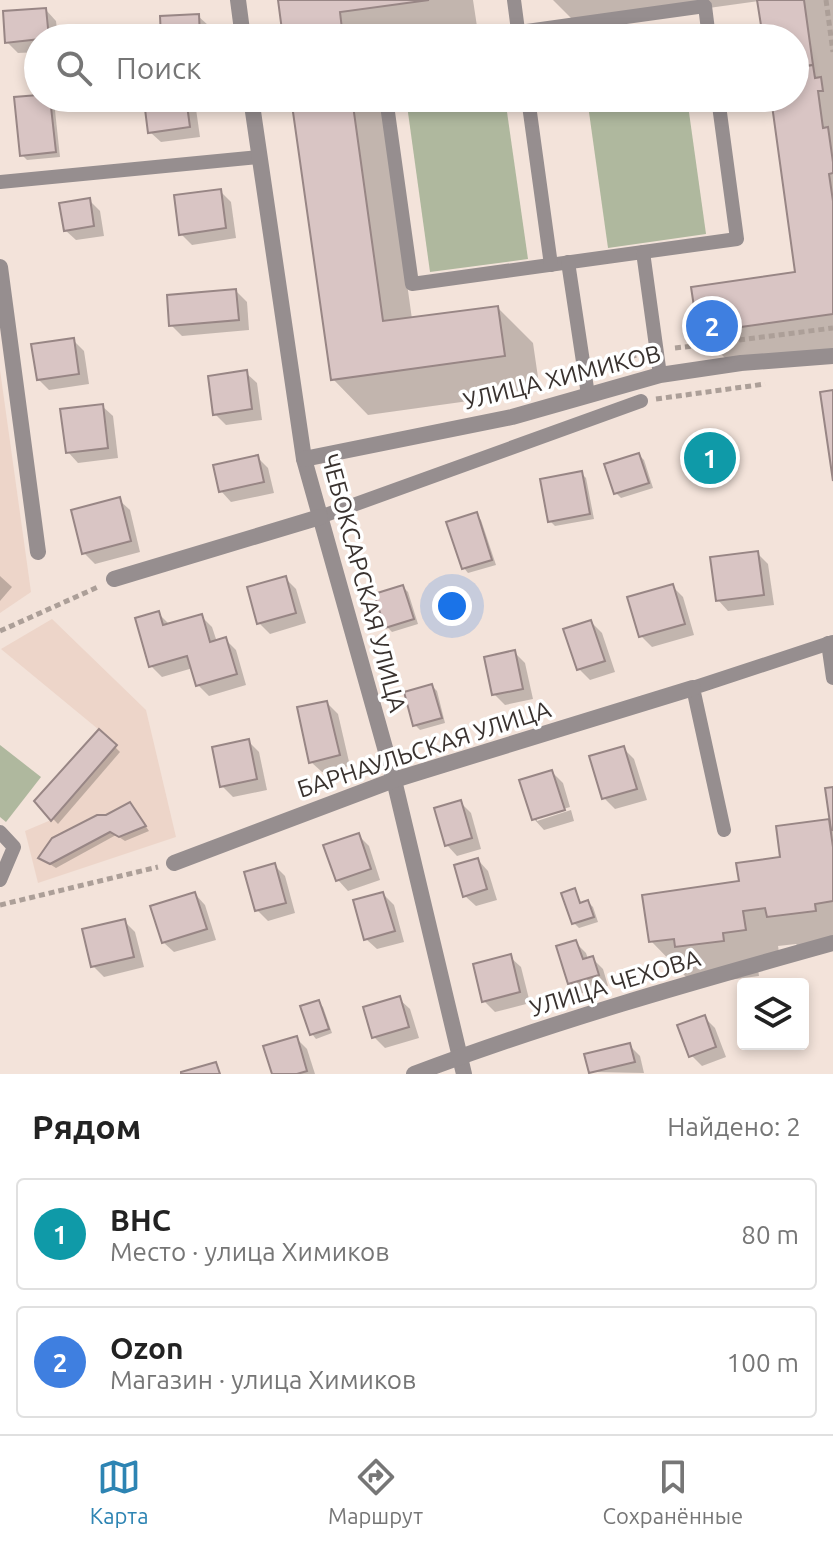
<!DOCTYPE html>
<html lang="ru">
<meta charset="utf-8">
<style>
:root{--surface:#fff;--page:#f2f2f2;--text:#222;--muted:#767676;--line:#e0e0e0;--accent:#2d84b3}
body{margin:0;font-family:Ubuntu,sans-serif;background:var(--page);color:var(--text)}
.controls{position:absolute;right:24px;bottom:24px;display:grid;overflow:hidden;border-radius:8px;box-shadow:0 4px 12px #0003}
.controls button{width:72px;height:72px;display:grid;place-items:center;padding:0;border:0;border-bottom:2px solid var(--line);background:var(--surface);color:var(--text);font:40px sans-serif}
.you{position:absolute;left:452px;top:606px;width:28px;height:28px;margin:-20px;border:6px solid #fff;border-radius:50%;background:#1a73e8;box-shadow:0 0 0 12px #1a73e833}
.badge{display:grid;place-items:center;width:52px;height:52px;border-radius:50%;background:var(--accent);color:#fff;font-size:26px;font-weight:700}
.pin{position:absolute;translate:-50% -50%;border:4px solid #fff;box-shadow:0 2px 8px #0006}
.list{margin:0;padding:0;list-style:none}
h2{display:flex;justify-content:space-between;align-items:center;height:104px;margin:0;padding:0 32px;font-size:34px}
h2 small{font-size:26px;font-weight:400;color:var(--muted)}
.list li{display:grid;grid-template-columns:52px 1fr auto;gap:24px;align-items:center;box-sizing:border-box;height:112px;margin:0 16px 16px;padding:0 16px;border:2px solid var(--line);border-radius:8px}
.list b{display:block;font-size:30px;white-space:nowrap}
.list p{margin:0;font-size:26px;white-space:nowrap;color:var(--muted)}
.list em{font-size:26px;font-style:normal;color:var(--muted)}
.icon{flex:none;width:44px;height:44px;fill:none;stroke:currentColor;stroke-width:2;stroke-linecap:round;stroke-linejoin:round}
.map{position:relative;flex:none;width:833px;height:1074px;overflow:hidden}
.search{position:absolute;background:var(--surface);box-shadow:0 4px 12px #0003;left:24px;right:24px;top:24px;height:88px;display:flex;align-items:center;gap:20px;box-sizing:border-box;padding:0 28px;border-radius:44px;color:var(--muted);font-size:30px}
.sheet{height:360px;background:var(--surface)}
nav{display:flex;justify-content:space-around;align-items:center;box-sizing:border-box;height:112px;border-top:2px solid var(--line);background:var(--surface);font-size:22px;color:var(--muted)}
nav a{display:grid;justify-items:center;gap:4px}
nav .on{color:var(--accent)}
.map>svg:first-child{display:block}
.built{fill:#edd5c9}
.green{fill:#afb89e}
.shadow{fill:#0003}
.building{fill:#d9c5c4;stroke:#988685;stroke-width:2}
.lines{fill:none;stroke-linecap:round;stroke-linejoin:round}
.path{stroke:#ac9f98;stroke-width:5;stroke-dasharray:6 4;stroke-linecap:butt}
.lane{stroke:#968e8f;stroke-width:14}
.street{stroke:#968e8f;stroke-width:16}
.labels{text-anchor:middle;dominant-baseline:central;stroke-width:7;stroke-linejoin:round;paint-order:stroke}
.street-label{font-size:24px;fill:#39322f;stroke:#fff}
</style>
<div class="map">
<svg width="833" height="1074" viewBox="0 0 833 1074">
<rect width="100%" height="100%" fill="#f3e3da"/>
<!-- built -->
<g class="built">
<polygon points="0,370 31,592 0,613"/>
<polygon points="52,619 146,710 176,837 38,883 25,831 51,820 34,801 98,729 1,649"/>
</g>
<!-- green -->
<g class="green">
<polygon points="406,98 505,98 528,259 430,272"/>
<polygon points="587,98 687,98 706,234 608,248"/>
<polygon points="0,745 41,777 6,822 0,817"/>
</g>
<!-- shadow -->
<g class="shadow">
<polygon points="280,0 473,0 478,33 443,38 285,38"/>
<polygon points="553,0 833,0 833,354 735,368 699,332 798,274 773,98 795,98 795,38 765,38 759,1 579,26"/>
<polygon points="46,10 56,21 58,38 38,38 38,52 18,53 7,42"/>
<polygon points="198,16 209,26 209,38 163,38"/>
<polygon points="38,97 54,101 60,157 27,160 22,155"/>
<polygon points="185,98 196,109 200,137 161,142 150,132"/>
<polygon points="293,98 381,98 412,319 498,308 533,343 540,391 368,415 333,379"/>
<polygon points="220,191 231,202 236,238 192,245 181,234"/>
<polygon points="89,200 100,211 104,236 76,240 65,230"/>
<polygon points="236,291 247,302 249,330 182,336 171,325"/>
<polygon points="73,340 84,351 89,384 49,390 38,379"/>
<polygon points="246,373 257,383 262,420 226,425 215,414"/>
<polygon points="102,406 113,416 118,458 78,463 68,452"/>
<polygon points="716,446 720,451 725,473 711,476 706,471"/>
<polygon points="639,455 644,460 653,488 621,498 616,493 607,465"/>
<polygon points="257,457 268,468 274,493 231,502 221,491"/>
<polygon points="581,473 586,478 594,519 555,526 550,521"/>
<polygon points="119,500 130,510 140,552 95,564 84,553"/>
<polygon points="476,515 481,520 496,565 468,573 464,568"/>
<polygon points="757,553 768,564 774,605 728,611 718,600"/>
<polygon points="0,576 12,587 0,601"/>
<polygon points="285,578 296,589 306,623 270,634 259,623"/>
<polygon points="672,586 683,597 694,635 652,647 641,636"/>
<polygon points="403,587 408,592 418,624 392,632 387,627"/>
<polygon points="158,613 170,625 201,616 212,627 217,642 226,640 236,650 246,685 209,696 198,685 193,668 162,677 151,666"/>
<polygon points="591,622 602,633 615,672 590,680 579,669"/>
<polygon points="514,652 525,663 533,699 505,705 494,694"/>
<polygon points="432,686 437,691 445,723 420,730 415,725"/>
<polygon points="327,703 338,714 350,766 322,772 311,762"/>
<polygon points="99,731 120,752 58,824 36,801"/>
<polygon points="248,741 259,752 267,790 233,797 222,786"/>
<polygon points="623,748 634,759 647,800 615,809 604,798"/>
<polygon points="552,772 563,783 570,807 537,817 537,821 571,810 574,821 544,830 534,819"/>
<polygon points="833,789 833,948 804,952 796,944 778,946 781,965 758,969 759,976 713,982 686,977 651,941 783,858 778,828 831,821"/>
<polygon points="460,802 471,813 481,849 457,856 447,845"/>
<polygon points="134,809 149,831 125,841 116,835 56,868 40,858"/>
<polygon points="358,835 369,846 380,880 348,891 338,880"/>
<polygon points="478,860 488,871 497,900 476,906 465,896"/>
<polygon points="274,865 285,876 295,913 268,921 257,910"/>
<polygon points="574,890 582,904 588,902 593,907 598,922 579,928 574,923"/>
<polygon points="195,894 205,905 216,940 174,952 163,942"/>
<polygon points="383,894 394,905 404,942 377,949 366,939"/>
<polygon points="124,921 135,932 144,967 104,977 93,966"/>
<polygon points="575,942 586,953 588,959 592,958 603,969 608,986 580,994 570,983"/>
<polygon points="510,957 521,967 530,1003 495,1012 484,1001"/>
<polygon points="399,999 410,1009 419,1038 385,1048 374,1037"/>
<polygon points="318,1002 323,1007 332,1033 316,1039 312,1034"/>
<polygon points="704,1017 715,1028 726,1057 702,1066 691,1055"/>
<polygon points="296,1038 307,1049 315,1074 274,1074"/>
<polygon points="629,1045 640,1056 644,1073 591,1072"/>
</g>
<!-- building -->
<g class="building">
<polygon points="278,0 429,0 340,12 343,38 283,38"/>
<polygon points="757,0 804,0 813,65 795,68 795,38 763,38"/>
<polygon points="46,8 49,38 5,43 3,11"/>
<polygon points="199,14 200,38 161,38 160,16"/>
<polygon points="813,65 815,78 821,77 823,91 818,91 823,128 828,127 833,162 833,173 829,174 833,201 833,314 698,333 691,287 795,272 771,98 795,98 795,68"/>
<polygon points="38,95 38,98 50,98 56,152 20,156 14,97"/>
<polygon points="168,98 186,98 190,127 148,133 144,101"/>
<polygon points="291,98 352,98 383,321 498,306 505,356 331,380"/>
<polygon points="221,189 226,228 179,235 174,195"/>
<polygon points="90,198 94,226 64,231 59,203"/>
<polygon points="236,289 239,320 169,326 167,295"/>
<polygon points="74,338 79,374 37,380 31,344"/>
<polygon points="247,370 252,409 213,415 208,376"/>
<polygon points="833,390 833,481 820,392"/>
<polygon points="103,404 108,448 66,453 60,409"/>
<polygon points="716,444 721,468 704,472 699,448"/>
<polygon points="639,453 649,483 614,494 604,464"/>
<polygon points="258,455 264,482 219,492 213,465"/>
<polygon points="582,471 590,514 548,522 540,479"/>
<polygon points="120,497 131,541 82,554 71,510"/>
<polygon points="477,512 492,560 462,569 446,522"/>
<polygon points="758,551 764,595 716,601 710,557"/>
<polygon points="286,576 296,613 257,624 247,587"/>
<polygon points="673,584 685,624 639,637 627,597"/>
<polygon points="403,585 414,619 385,628 374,594"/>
<polygon points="159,611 163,625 202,614 210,642 226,637 237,674 196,686 187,656 149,667 135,618"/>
<polygon points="591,620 605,661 577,670 563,629"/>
<polygon points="515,650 523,689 492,695 484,657"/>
<polygon points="432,684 442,718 413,726 404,692"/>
<polygon points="327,701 340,755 309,763 297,707"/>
<polygon points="99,729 117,745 51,821 34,801"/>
<polygon points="249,739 257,779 220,787 212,747"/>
<polygon points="624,746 637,789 602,799 589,756"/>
<polygon points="552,770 565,810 532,820 519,780"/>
<polygon points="833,787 833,830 831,830 825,788"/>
<polygon points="461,800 472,838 445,846 434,808"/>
<polygon points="130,802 146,826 119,837 110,832 50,864 38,858 52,838 97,815 106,815"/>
<polygon points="829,819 833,847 833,901 815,904 816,911 767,917 765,908 743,911 746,930 723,933 724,941 675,947 674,939 649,942 642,895 739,881 736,863 780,857 776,826"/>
<polygon points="359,833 371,869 336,881 323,845"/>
<polygon points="478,858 487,889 463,897 454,865"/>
<polygon points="275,863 286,903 255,911 244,872"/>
<polygon points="575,888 580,903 588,900 594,917 572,924 561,893"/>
<polygon points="195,892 207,929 162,943 150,906"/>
<polygon points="383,892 395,931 364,940 353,900"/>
<polygon points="125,919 134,957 91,967 82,929"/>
<polygon points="576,940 583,959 593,956 599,975 568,984 556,946"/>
<polygon points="511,954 520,992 482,1002 473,964"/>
<polygon points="400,996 409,1027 372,1038 363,1007"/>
<polygon points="319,1000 329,1029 310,1035 300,1006"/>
<polygon points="705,1015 716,1047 689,1057 677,1025"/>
<polygon points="297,1036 307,1071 297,1074 272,1074 263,1046"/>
<polygon points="630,1043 635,1062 589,1073 584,1054"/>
<polygon points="216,1062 220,1074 181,1074 181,1072"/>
</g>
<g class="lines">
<!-- path -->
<g class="path">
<polyline points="826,0 833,52"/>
<polyline points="739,340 833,328"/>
<polyline points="675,348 729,342"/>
<polyline points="601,363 642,354"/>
<polyline points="656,399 765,384"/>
<polyline points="0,631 98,587"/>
<polyline points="0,905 158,867"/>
</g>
<!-- lane -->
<g class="lane">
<polyline points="514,0 519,38"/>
<polyline points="476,38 705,6 709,38"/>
<polyline points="386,98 412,284 737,239 718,98"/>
<polyline points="528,98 551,265"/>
<polyline points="0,182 259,157"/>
<polyline points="643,252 660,375"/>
<polyline points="568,262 588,395"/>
<polyline points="320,517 641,401"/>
<polyline points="828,643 833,678"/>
<polyline points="724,830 693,688 833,642"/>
<polyline points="0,832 14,847 0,880"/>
</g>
<!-- street -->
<g class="street">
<polyline points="238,0 243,38"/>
<polyline points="251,98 304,459 394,780 464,1074"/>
<polyline points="0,267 38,552"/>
<polyline points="304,459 512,417 660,375 741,363 833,356"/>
<polyline points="114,579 320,517"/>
<polyline points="174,863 394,780 693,688"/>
<path d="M414,1074C551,1022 693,982 833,943"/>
</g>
</g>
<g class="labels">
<!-- street labels -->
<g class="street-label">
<text transform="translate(562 377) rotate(-14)">УЛИЦА ХИМИКОВ</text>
<text transform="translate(364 583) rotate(75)">ЧЕБОКСАРСКАЯ УЛИЦА</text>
<text transform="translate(424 749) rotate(-18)">БАРНАУЛЬСКАЯ УЛИЦА</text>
<text transform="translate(615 983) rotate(-17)">УЛИЦА ЧЕХОВА</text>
</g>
</g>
</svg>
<div class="controls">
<button><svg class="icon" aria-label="layers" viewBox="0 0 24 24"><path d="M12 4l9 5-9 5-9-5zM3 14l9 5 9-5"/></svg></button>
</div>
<div class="you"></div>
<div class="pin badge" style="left:710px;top:458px;background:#0f9aa8">1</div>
<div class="pin badge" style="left:712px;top:326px;background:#3f7fe0">2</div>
<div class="search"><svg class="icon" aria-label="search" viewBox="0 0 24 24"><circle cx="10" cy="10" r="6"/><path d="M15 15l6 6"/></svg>Поиск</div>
</div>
<section class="sheet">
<h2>Рядом<small>Найдено: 2</small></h2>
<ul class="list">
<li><span class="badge" style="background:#0f9aa8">1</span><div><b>ВНС</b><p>Место · улица Химиков</p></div><em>80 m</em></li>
<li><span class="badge" style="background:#3f7fe0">2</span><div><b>Ozon</b><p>Магазин · улица Химиков</p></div><em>100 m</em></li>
</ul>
</section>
<nav>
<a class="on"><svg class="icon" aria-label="map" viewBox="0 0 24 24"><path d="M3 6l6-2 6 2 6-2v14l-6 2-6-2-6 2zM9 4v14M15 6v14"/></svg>Карта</a>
<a><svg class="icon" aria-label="directions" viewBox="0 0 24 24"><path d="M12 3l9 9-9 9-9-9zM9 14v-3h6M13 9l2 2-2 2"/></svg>Маршрут</a>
<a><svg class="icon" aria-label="saved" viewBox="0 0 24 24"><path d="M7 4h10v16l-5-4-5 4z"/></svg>Сохранённые</a>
</nav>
